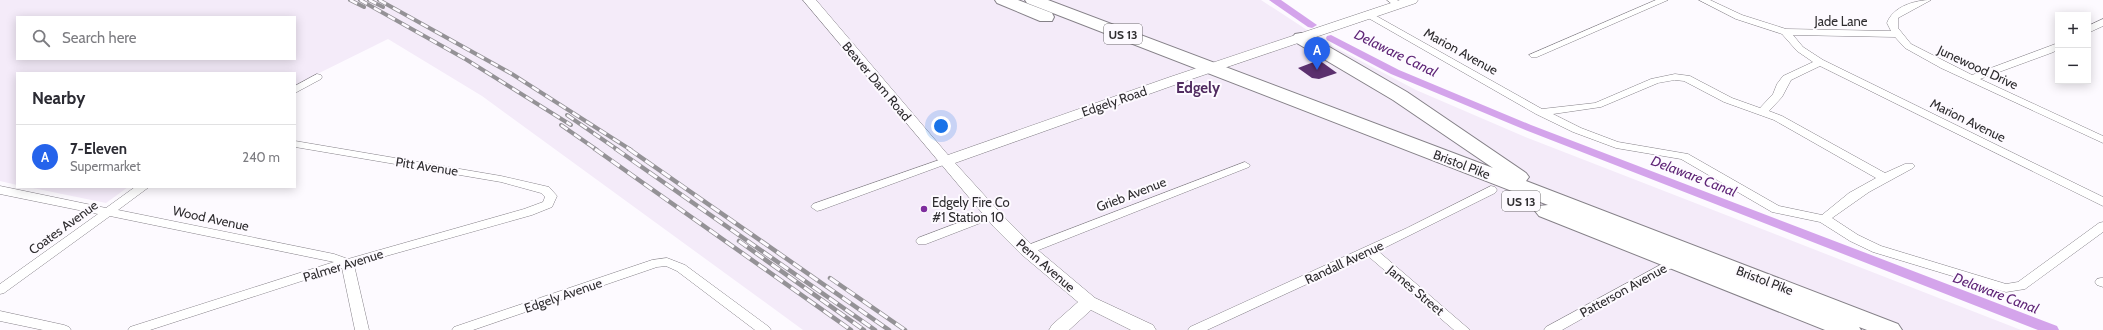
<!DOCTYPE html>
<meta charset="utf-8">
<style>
:root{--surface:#fff;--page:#f2f2f3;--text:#2b2b33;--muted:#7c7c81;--line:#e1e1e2;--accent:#2563eb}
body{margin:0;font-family:Cabin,sans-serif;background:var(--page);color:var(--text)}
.controls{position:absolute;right:12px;top:12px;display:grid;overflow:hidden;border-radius:0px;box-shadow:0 2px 10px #0003}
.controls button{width:36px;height:36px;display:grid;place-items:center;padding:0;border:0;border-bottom:1px solid var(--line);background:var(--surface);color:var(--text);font:20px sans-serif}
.you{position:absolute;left:941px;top:126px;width:14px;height:14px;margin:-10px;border:3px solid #fff;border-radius:50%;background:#1a73e8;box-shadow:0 0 0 6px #1a73e833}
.badge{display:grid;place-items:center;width:26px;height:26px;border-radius:50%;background:var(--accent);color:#fff;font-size:13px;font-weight:700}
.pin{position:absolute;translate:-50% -33px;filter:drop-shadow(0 1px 2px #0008)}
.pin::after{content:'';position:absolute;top:21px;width:14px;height:12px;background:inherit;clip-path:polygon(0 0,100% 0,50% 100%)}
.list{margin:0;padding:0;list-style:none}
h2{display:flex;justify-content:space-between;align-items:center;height:52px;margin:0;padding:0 16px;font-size:17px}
h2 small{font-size:13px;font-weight:400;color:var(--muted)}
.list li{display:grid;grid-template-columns:26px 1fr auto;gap:12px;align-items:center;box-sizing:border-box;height:64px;padding:0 16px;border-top:1px solid var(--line)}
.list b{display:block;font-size:15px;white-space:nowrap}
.list p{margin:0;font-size:13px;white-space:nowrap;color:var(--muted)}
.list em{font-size:13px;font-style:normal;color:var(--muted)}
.icon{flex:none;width:22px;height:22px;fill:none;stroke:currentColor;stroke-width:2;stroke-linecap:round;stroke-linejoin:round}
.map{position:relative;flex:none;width:2103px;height:330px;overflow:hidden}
.search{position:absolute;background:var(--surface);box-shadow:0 2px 10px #0003;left:16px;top:16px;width:280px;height:44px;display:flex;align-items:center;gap:10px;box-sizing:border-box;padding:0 14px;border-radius:0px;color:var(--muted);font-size:15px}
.panel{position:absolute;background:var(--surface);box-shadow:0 2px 10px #0003;left:16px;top:72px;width:280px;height:116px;border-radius:0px}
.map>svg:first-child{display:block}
.built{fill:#f4ebf9;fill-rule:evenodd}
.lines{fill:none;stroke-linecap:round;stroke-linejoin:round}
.canal{fill:#d4a4eb;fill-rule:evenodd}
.building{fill:#5b306e}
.street-casing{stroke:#858188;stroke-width:1}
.secondary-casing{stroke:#858188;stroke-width:1}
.highway-casing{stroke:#858188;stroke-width:2}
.street{fill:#fff;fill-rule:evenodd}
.secondary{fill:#fff;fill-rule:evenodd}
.highway{fill:#fff;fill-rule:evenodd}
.rail-far1-casing{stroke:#949296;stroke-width:4}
.rail-casing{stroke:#949296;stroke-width:4.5}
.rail-far1{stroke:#fdfaff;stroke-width:2.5;stroke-dasharray:8;stroke-linecap:butt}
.rail{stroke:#fdfaff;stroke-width:3;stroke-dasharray:10;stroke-linecap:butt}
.poi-dot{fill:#7e2d9e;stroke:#fdfaff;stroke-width:1.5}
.labels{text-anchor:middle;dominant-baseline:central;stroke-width:4;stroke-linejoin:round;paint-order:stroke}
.shield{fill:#fdfaff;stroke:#6c6a6d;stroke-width:1}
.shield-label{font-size:12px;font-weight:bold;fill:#2e2c2f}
.street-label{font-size:13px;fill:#2e2c2f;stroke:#fdfaff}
.poi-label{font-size:13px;fill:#2e2c2f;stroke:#fdfaff;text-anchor:start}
.water-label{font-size:14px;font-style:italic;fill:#5f2577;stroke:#fdfaff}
.quarter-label{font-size:15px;font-weight:bold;fill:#502a60;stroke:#fdfaff}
</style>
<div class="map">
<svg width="2103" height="330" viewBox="0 0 2103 330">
<rect width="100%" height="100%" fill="#fdfaff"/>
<!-- built -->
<g class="built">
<path d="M0,0H1261L1327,43L1416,90L1523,136L2021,330H803L482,96L388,39L295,85V73H17V185L0,181ZM17,17H295V59H17Z"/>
<polygon points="28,187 128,187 106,203"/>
</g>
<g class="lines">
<!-- canal -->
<g class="canal">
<polygon points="1269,0 1281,0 1317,25 1312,28 1308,27"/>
<polygon points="1331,35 1399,70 1531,125 2057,326 2059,330 2038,330 1523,129 1391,74 1327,40 1326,38 1327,36"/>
</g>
</g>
<!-- building -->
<polygon class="building" points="1319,60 1337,73 1319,79 1312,78 1298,68"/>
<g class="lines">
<!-- street casing -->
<g class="street-casing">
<g id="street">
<polygon points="1387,0 1397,0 1404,5 1402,7 1396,7"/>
<polygon points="1656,0 1668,0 1537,57 1531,57 1529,55"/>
<path d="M1699,0H1710L1742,15L1786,29L1891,31L1887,23C1893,6 1916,0 1931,0L1898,18V28L1911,44L1972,75L2058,43V50L2051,53L1980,79L2103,136V143L1941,68L1905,48L1895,37L1793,35L1803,47L1823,60L2103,197V206L1820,66L1791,80L1782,97L1769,111L1782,116L1885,173L1905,164H1913L1915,166L1913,168L1869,192L1832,218L1858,235L1881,246L2006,284L2018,282L2099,223L2103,222V232L2025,289L2006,292L2002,291L1873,252L1850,241L1820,222L1772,212L1681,159L1616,148L1573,132L1536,114L1363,15L1368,12L1371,13L1542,109L1595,103L1651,79L1675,74L1690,76L1732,98L1760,108L1773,94L1777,84L1783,76L1813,62L1797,51L1782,34L1736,19ZM1675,80L1684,81L1724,102L1774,120L1876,178L1849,193L1822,215L1779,206L1688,154L1618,142L1581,128L1553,114L1601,107L1658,83Z"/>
<polygon points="2103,19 2103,26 2088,33 2088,26"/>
<polygon points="317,74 321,75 322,77 321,79 295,93 295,86"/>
<polygon points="295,141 501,176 549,187 557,196 552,207 532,215 354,265 369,330 355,330 342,268 150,330 128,330 130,327 334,262 110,216 4,293 0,294 0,284 98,214 0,194 0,186 106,208 135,187 149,187 118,210 334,254 348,259 524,209 543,202 545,197 541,193 501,182 295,147"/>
<polygon points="945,158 950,161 949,163 821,210 817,211 811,207 813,204"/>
<polygon points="1245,162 1250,165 1249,167 1031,253 1023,253 1021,250 1023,247"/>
<polygon points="1491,186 1495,187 1497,190 1495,193 1378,251 1470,330 1454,330 1368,256 1207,330 1188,330 1190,327 1407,228"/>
<polygon points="992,210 998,214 996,217 926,244 918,244 916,241 918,238"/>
<polygon points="1675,257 1679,258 1681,261 1679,264 1562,330 1544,330 1546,327"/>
<polygon points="667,258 685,265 769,327 771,330 755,330 677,271 666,266 657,267 473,330 452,330 454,327 652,260"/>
<polygon points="2101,278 2103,278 2103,287 2097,285 2095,282 2097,279"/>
<polygon points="0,311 64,325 69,327 71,330 43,330 0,321"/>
</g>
</g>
<!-- secondary casing -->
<g class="secondary-casing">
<polygon id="secondary" points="803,0 816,0 948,155 1170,77 1400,0 1418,0 1416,3 1180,83 955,163 1006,219 1033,246 1095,298 1153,325 1156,330 1131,330 1091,310 1069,330 1049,330 1052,325 1078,302 1021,254 994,227"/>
</g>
<!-- highway casing -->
<g class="highway-casing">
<g id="highway">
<polygon points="995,0 1018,0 1052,13 1054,17 1052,21 1040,21 997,3"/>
<polygon points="1025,0 1048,0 1493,168 1393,100 1295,42 1292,38 1295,34 1301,33 1307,34 1407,92 1526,173 1529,177 1526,181 1898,324 1902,330 1867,330 1859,327 1861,330 1825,330 1539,216 1535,211 1539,206 1548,205 1027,3"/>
</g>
</g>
<!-- street -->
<use href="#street" class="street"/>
<!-- secondary -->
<use href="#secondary" class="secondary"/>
<!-- highway -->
<use href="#highway" class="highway"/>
<!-- rail-far1 casing -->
<g class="rail-far1-casing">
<g id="rail-far1">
<polyline points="350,0 364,7"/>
<polyline points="360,0 467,60 571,125"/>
<polyline points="369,0 383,7"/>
<polyline points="379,0 512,74 631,150"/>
<polyline points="567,115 618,150"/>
<polyline points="561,125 597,150"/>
</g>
</g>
<!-- rail casing -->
<g class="rail-casing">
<g id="rail">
<polyline points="595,149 851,330"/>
<polyline points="616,149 875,330"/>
<polyline points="629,149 889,330"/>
<polyline points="739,241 864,330"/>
<polyline points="830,278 905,330"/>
</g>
</g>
<!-- rail-far1 -->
<use href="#rail-far1" class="rail-far1"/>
<!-- rail -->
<use href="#rail" class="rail"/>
</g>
<!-- markers -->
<circle class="poi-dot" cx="924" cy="209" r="4"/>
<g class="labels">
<!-- shield labels -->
<g class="shield">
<rect x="1104" y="24" width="38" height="20" rx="3"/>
<rect x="1502" y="191" width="38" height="20" rx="3"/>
</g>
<g class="shield-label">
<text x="1123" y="34">US 13</text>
<text x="1521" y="201">US 13</text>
</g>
<!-- street labels -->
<g class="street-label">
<text x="1841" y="21">Jade Lane</text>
<text transform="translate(1461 51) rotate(29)">Marion Avenue</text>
<text transform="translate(1978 67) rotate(25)">Junewood Drive</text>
<text transform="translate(877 81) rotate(50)">Beaver Dam Road</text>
<text transform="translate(1114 101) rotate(-19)">Edgely Road</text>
<text transform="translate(1968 120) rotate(26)">Marion Avenue</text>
<text transform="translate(1462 164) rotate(21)">Bristol Pike</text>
<text transform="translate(427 166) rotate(9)">Pitt Avenue</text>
<text transform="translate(1131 194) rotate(-21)">Grieb Avenue</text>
<text transform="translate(211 218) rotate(12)">Wood Avenue</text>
<text transform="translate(63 227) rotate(-36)">Coates Avenue</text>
<text transform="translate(1344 262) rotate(-25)">Randall Avenue</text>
<text transform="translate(343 265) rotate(-17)">Palmer Avenue</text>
<text transform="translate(1046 265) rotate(41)">Penn Avenue</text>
<text transform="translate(1765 280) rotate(21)">Bristol Pike</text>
<text transform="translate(1416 290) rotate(40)">James Street</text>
<text transform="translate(1623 290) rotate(-29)">Patterson Avenue</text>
<text transform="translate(563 295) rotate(-19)">Edgely Avenue</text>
</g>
<!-- poi labels -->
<g class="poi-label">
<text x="932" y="202">Edgely Fire Co<tspan x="932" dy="15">#1 Station 10</tspan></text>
</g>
<!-- water labels -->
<g class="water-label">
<text transform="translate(1396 53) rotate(26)">Delaware Canal</text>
<text transform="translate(1694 176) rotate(21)">Delaware Canal</text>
<text transform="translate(1996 293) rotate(21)">Delaware Canal</text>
</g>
<!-- quarter labels -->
<g class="quarter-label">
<text x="1198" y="88">Edgely</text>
</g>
</g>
</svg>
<div class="controls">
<button>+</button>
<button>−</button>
</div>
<div class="you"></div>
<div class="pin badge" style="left:1317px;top:70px">A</div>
<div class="search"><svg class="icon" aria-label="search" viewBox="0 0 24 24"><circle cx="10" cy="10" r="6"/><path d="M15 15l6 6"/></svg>Search here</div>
<section class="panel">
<h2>Nearby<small></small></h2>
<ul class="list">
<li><span class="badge">A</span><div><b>7-Eleven</b><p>Supermarket</p></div><em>240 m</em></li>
</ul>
</section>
</div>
